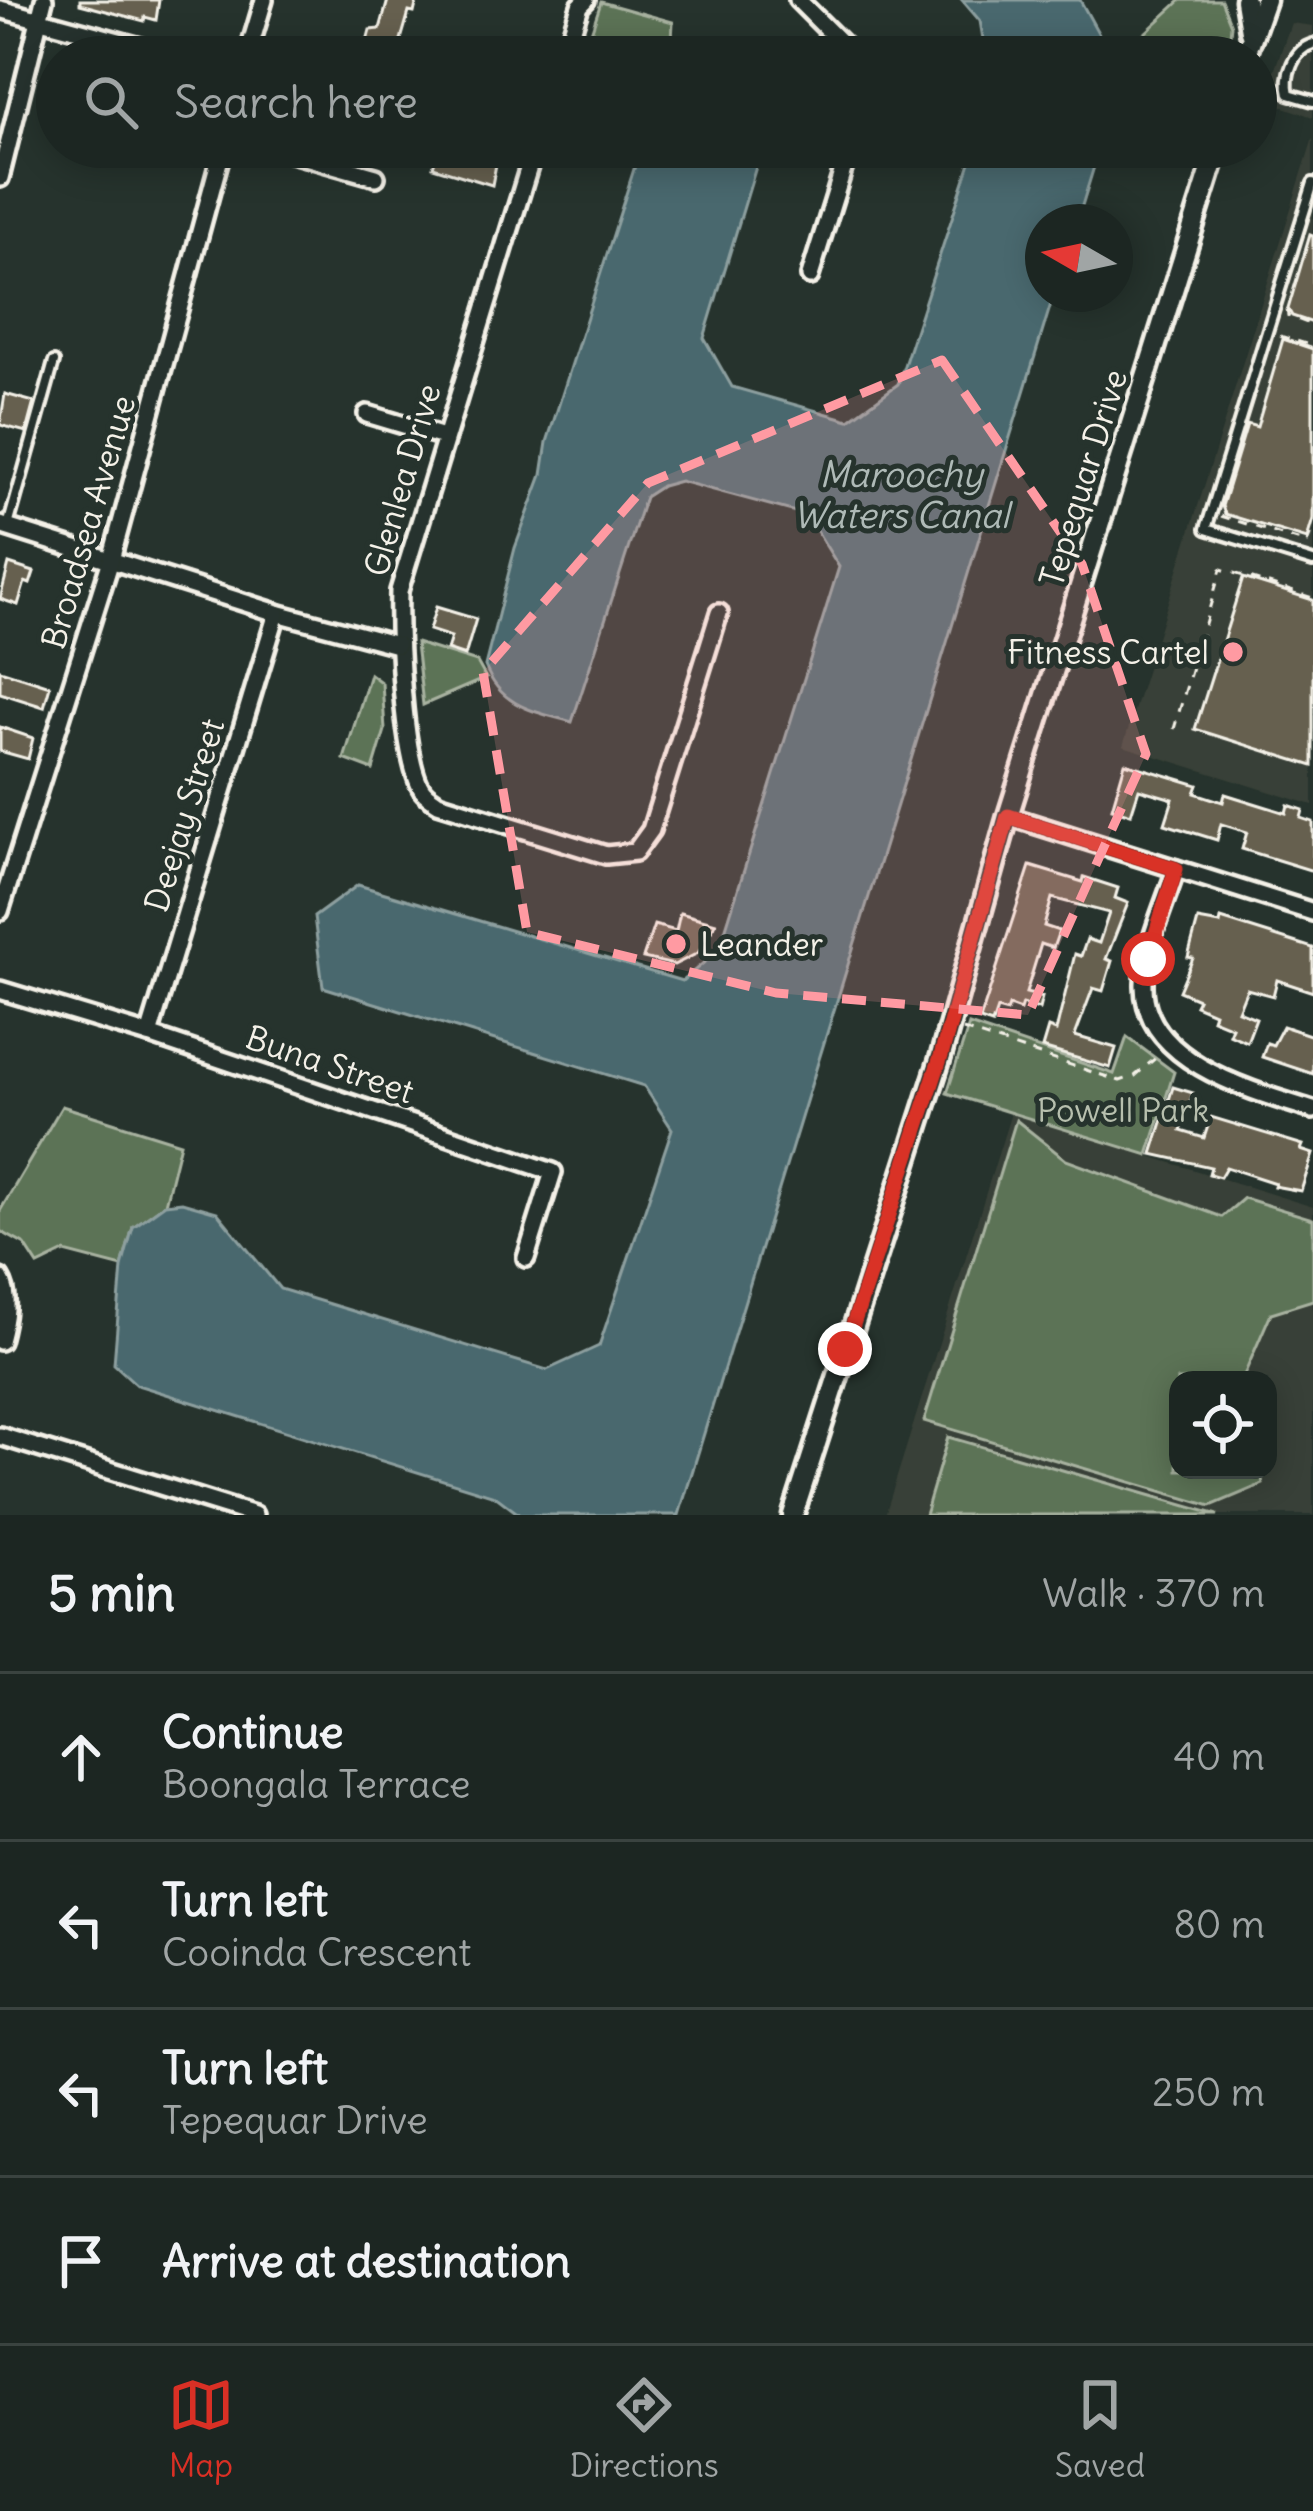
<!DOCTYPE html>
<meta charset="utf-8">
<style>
:root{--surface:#1c2622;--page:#29322f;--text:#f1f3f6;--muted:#a0a5a5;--line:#3a4340;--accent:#d93025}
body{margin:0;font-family:Delius,sans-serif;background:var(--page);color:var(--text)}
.controls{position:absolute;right:36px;bottom:36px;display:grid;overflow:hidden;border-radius:24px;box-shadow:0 6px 30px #0003}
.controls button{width:108px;height:108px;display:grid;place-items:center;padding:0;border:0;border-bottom:3px solid var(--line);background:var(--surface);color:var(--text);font:60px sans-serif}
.compass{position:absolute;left:1025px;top:204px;width:108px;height:108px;border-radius:50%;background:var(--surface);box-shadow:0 6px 30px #0003;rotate:279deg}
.stop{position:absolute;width:36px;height:36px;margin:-27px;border:9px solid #d93025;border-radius:50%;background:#fff}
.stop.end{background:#d93025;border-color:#fff;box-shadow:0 3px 12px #0008}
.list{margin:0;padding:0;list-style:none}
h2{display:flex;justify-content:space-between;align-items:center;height:156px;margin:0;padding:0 48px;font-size:51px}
h2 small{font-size:39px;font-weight:400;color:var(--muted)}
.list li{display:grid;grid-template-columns:78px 1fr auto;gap:36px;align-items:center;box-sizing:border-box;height:168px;padding:0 48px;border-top:3px solid var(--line)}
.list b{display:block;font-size:45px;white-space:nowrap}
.list p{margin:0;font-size:39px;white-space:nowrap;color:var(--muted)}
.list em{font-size:39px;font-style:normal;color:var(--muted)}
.icon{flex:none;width:66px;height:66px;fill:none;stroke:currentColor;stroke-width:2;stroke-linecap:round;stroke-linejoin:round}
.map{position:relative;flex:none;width:1313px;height:1515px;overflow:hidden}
.search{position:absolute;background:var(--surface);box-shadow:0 6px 30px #0003;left:36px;right:36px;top:36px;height:132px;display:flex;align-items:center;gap:30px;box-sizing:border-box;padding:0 42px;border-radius:66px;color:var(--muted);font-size:45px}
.sheet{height:828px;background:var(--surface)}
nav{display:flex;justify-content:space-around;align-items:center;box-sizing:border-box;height:168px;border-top:3px solid var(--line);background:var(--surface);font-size:33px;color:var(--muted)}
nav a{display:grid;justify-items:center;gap:6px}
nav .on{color:var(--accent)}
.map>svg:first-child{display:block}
.built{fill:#394137;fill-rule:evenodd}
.green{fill:#5c7357;stroke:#a8b2a0;stroke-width:3}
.water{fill:#48686e;stroke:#8d9f9f;stroke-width:3}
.building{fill:#66614f;stroke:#f4f1e8;stroke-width:3}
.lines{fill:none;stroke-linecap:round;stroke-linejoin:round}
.service-casing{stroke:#f4f1e8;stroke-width:16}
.minor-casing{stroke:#f4f1e8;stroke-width:24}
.tertiary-casing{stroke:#f4f1e8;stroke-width:27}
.path{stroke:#f4f1e8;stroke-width:3;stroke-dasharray:9 9;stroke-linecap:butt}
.service{stroke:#26332d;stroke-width:8}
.minor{stroke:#26332d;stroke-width:15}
.tertiary{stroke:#26332d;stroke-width:18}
.route{stroke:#d93025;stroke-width:15}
.marked{fill:#ff9aa2;fill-opacity:0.2;stroke:#ff9aa2;stroke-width:9;stroke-dasharray:24 15;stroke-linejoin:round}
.poi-dot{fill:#ff9aa2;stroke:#26332d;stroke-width:4.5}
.labels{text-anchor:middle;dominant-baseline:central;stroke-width:10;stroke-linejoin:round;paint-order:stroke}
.street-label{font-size:33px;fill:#f4f1e8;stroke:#26332d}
.poi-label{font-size:33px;fill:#f4f1e8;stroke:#26332d;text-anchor:end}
.park-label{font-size:33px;fill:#b7bfae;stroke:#26332d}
.water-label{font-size:36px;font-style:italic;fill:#afbab7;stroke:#26332d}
</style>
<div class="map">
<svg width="1313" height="1515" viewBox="0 0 1313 1515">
<rect width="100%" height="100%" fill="#26332d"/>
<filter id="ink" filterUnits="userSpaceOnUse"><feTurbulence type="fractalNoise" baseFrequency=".00833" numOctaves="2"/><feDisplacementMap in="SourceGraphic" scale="24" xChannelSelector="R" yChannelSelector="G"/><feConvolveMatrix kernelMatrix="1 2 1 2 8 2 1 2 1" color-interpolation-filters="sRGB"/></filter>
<g filter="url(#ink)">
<!-- built -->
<g class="built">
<polygon points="1291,23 1313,26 1313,117 1264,100"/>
<polygon points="1313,138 1313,805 1123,746"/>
<path d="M1011,1113L1313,1207V1515H885ZM1178,1380H1268V1470H1178Z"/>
</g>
<!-- green -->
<g class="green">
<polygon points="1181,0 1221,0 1231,25 1228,57 1119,57"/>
<polygon points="601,2 673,22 671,57 614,57 586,48"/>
<polygon points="416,643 477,662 486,678 423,705"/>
<polygon points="370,674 382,683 385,730 373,770 344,759"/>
<polygon points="969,1025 1114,1074 1127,1037 1174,1072 1148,1155 947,1093"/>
<polygon points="62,1106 180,1143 165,1204 133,1227 122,1267 65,1252 38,1265 25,1245 0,1231 0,1211"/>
<polygon points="1016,1120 1066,1160 1222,1217 1244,1198 1313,1219 1313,1300 1271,1313 1242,1380 1178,1380 1178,1470 1260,1470 1263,1484 1211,1506 924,1421"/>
<polygon points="948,1437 1218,1515 925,1515"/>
</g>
<!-- water -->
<g class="water">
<polygon points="962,0 1080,0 1102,40 1105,57 986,57 980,21"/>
<path d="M641,147H762L704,338L732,387L849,420L898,384L975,147H1100L1077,222H1043V294H1054L679,1515H520L495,1496L137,1385L114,1364L122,1267L133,1227L165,1204L182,1202L217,1212L280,1289L547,1370L599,1346L672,1129L644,1086L323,987L314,917L358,885L682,981L719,950L839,567L807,515L680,481L662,486L645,497L572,722C533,711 501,707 485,666L515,548L542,475L547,442Z"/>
</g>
<!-- building -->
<g class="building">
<polygon points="80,0 159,0 156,20 145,17 144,21 80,4"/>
<polygon points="388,0 417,0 414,13 409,12 396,57 365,49 370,30 380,29"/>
<polygon points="439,147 455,147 453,154 476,162 480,148 498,154 492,185 433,167"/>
<polygon points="1310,235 1313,236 1313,323 1292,316 1288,309"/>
<polygon points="1283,339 1313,349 1313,519 1307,539 1225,514 1222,506 1247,424 1257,427"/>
<polygon points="5,394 34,402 26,432 0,425"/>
<polygon points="9,564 34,572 30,584 25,582 18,605 0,599"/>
<polygon points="1243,578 1313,600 1313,766 1195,729"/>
<polygon points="436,607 476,619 465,656 447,650 451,637 429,630"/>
<polygon points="0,670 50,686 44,707 0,693"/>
<polygon points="0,727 33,738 28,759 0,751"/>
<polygon points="1125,763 1198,785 1195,793 1223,802 1225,794 1286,813 1288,805 1303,810 1301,818 1313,822 1313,871 1242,849 1247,832 1221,824 1217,840 1165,824 1173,799 1139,789 1131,814 1112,808"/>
<polygon points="1030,866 1083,882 1084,877 1118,888 1115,898 1128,903 1106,959 1112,961 1103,991 1093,988 1075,1036 1116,1048 1110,1068 1042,1048 1048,1028 1056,1031 1075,954 1081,956 1087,939 1099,943 1109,913 1052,898 1044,926 1059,931 1053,948 1041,944 1026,993 1042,997 1039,1009 1022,1004 1020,1010 1009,1006 1007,1012 997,1009 992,1024 980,1020"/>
<polygon points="680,913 716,923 698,953 674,965 643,958 654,925 676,931"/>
<polygon points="1221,919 1313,948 1313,992 1277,980 1273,996 1247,989 1238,1011 1256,1018 1247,1042 1229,1034 1232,1027 1212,1019 1214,1013 1195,1005 1198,999 1179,991 1193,958 1188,957 1198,920 1220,924"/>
<polygon points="1283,1026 1313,1036 1313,1074 1262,1057 1267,1043 1273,1045"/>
<polygon points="1173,1087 1193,1093 1181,1131 1204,1138 1211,1117 1303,1145 1301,1150 1313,1154 1301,1191 1274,1186 1275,1183 1226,1167 1220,1177 1209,1174 1211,1167 1152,1154"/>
</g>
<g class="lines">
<!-- service casing -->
<g class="service-casing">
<g id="service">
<path d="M1313,44C1294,49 1284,76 1289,94L1313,101"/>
<polyline points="1313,183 1206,529 1313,562"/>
<polyline points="8,526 54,362"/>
</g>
</g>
<!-- minor casing -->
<g class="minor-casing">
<g id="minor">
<polyline points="798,0 855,57"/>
<polyline points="0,9 178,57"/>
<polyline points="247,57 264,0"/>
<polyline points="564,57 580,6 586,0"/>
<polyline points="270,147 376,177"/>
<path d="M535,147L399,591C398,629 402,762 423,791C427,796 433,799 438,803L606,855L635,852L651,830L719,613"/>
<polyline points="0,178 44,0"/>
<polyline points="810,276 850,147"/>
<polyline points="367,414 444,437"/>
<polyline points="0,525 277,613 397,645"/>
<polyline points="1008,816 1313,912"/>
<path d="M1176,869C1165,905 1143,949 1144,986C1144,1063 1255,1092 1313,1110"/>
<polyline points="0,911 111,560 223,147"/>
<polyline points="0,990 149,1035 553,1172 526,1258"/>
<polyline points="149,1035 277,613"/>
<path d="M0,1278C11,1295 5,1322 0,1341"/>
<polyline points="0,1436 254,1515"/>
</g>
</g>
<!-- tertiary casing -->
<g class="tertiary-casing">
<g id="tertiary">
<polyline points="1245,0 1250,31"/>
<polyline points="1245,57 1265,0"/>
<polyline points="793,1515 941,1056 1008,816 1218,147"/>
</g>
</g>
<!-- path -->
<g class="path">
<polyline points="1287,309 1288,316 1313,325"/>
<polyline points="1280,336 1313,346"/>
<polyline points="1221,516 1307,543 1313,528"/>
<polyline points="1174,729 1221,569 1313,598"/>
<polyline points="963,1030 1120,1081 1135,1076 1159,1055"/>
</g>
<!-- service -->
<use href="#service" class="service"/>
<!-- minor -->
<use href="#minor" class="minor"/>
<!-- tertiary -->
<use href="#tertiary" class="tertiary"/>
</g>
</g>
<g class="lines" filter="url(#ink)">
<!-- route -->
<polyline class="route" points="845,1349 941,1056 1008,816 1176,869 1148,959"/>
</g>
<!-- marked area -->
<path class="marked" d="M942,360L1082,564L1146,754L1028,1015L776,993L527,932L483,672L648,483Z"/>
<!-- markers -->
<g class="poi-dot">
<circle cx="1233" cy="652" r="12"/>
<circle cx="676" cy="944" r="12"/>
</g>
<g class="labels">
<!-- street labels -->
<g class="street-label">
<text transform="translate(1083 478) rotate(-73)">Tepequar Drive</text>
<text transform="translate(402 480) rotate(-74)">Glenlea Drive</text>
<text transform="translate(88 522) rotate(-74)">Broadsea Avenue</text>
<text transform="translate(184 815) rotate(-73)">Deejay Street</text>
<text transform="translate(330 1064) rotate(19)">Buna Street</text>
</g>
<!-- poi labels -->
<g class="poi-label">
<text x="1209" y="652">Fitness Cartel</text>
<text x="700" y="944" text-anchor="start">Leander</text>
</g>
<!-- park labels -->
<g class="park-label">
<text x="1123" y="1110">Powell Park</text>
</g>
<!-- water labels -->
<g class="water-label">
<text x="901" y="474">Maroochy<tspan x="901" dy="41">Waters Canal</tspan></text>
</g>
</g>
</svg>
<div class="controls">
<button><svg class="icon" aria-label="locate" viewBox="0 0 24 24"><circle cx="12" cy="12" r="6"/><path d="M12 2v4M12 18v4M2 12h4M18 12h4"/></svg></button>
</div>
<svg class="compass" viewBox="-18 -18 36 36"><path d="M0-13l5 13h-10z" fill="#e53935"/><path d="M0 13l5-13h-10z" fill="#a0a5a5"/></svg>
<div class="stop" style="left:1148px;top:959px"></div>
<div class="stop end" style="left:845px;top:1349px"></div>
<div class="search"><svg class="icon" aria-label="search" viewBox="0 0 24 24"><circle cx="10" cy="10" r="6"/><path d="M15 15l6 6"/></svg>Search here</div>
</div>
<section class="sheet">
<h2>5 min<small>Walk · 370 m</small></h2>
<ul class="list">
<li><svg class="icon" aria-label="ahead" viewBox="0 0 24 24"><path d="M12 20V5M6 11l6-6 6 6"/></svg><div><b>Continue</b><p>Boongala Terrace</p></div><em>40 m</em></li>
<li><svg class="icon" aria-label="left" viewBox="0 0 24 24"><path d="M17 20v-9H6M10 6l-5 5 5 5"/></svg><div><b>Turn left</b><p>Cooinda Crescent</p></div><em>80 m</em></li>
<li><svg class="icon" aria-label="left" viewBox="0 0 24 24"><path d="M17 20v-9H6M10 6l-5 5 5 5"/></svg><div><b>Turn left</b><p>Tepequar Drive</p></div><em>250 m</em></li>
<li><svg class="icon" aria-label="arrive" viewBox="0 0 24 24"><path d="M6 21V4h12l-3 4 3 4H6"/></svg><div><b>Arrive at destination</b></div></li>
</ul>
</section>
<nav>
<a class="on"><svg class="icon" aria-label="map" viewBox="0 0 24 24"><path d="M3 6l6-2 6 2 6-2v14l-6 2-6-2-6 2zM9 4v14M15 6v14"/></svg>Map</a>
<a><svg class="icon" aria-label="directions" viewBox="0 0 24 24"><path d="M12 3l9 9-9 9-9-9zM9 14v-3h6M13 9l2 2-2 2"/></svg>Directions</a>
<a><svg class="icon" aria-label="saved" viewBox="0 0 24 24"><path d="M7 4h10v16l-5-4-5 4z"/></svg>Saved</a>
</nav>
